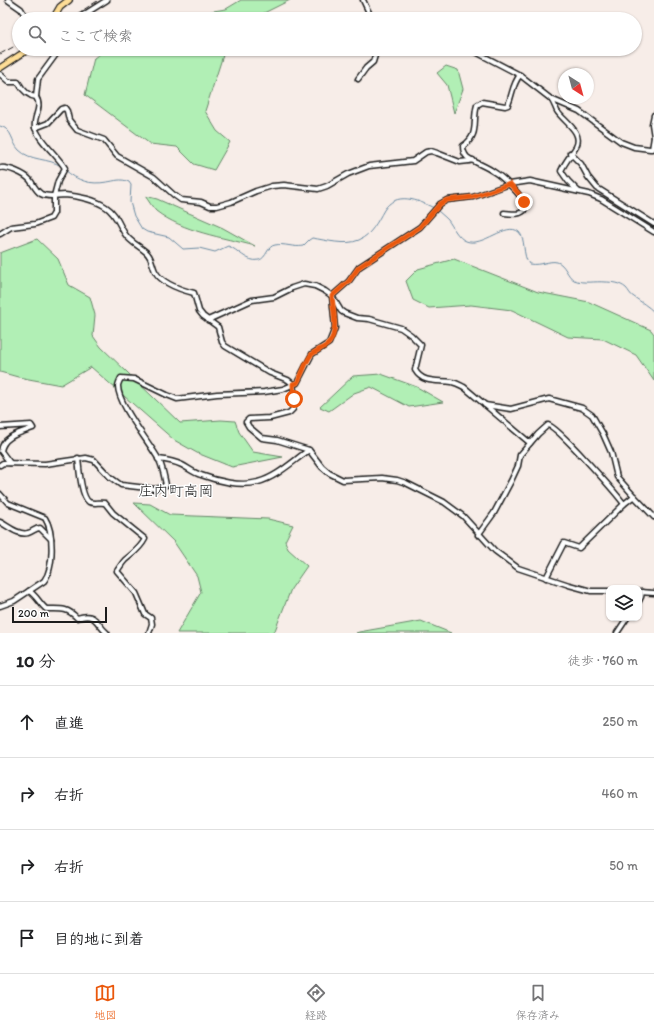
<!DOCTYPE html>
<html lang="ja">
<meta charset="utf-8">
<style>
:root{--surface:#fff;--page:#f6f6f6;--text:#202124;--muted:#757577;--line:#e0e0e0;--accent:#ea580c}
body{margin:0;font-family:Itim,"Klee One",sans-serif;background:var(--page);color:var(--text)}
.controls{position:absolute;right:12px;bottom:12px;display:grid;overflow:hidden;border-radius:8px;box-shadow:0 1px 3px #0004}
.controls button{width:36px;height:36px;display:grid;place-items:center;padding:0;border:0;border-bottom:1px solid var(--line);background:var(--surface);color:var(--text);font:20px sans-serif}
.compass{position:absolute;left:558px;top:68px;width:36px;height:36px;border-radius:50%;background:var(--surface);box-shadow:0 1px 3px #0004;rotate:144deg}
.scale{position:absolute;left:12px;bottom:10px;width:95px;box-sizing:border-box;padding-left:4px;border:2px solid #1c1c1c;border-top:0;font-size:11px;line-height:14px;white-space:nowrap;color:#1c1c1c;-webkit-text-stroke:3px #fff;paint-order:stroke}
.stop{position:absolute;width:12px;height:12px;margin:-9px;border:3px solid #ea580c;border-radius:50%;background:#fff}
.stop.end{background:#ea580c;border-color:#fff;box-shadow:0 1px 4px #0008}
.list{margin:0;padding:0;list-style:none}
h2{display:flex;justify-content:space-between;align-items:center;height:52px;margin:0;padding:0 16px;font-size:17px}
h2 small{font-size:13px;font-weight:400;color:var(--muted)}
.list li{display:grid;grid-template-columns:26px 1fr auto;gap:12px;align-items:center;box-sizing:border-box;height:72px;padding:0 16px;border-top:1px solid var(--line)}
.list b{display:block;font-size:15px;white-space:nowrap}
.list em{font-size:13px;font-style:normal;color:var(--muted)}
.icon{flex:none;width:22px;height:22px;fill:none;stroke:currentColor;stroke-width:2;stroke-linecap:round;stroke-linejoin:round}
.map{position:relative;flex:none;width:654px;height:633px;overflow:hidden}
.search{position:absolute;background:var(--surface);box-shadow:0 1px 3px #0004;left:12px;right:12px;top:12px;height:44px;display:flex;align-items:center;gap:10px;box-sizing:border-box;padding:0 14px;border-radius:22px;color:var(--muted);font-size:15px}
.sheet{height:340px;background:var(--surface)}
nav{display:flex;justify-content:space-around;align-items:center;box-sizing:border-box;height:56px;border-top:1px solid var(--line);background:var(--surface);font-size:11px;color:var(--muted)}
nav a{display:grid;justify-items:center;gap:2px}
nav .on{color:var(--accent)}
.map>svg:first-child{display:block}
.green{fill:#b1efb5;stroke:#668668}
.lines{fill:none;stroke-linecap:round;stroke-linejoin:round}
.stream{stroke:#698aa2;stroke-width:1}
.minor-casing{stroke:#1c1c1c;stroke-width:7}
.major-casing{stroke:#1c1c1c;stroke-width:8}
.minor{stroke:#fff;stroke-width:4}
.major{stroke:#fedd96;stroke-width:5.5}
.rail{stroke:#1c1c1c;stroke-width:1;stroke-dasharray:6 3;stroke-linecap:butt}
.route{stroke:#ea580c;stroke-width:5}
.labels{text-anchor:middle;dominant-baseline:central;stroke-width:3;stroke-linejoin:round;paint-order:stroke}
.quarter-label{font-size:15px;fill:#1c1c1c;stroke:#fff}
</style>
<div class="map">
<svg width="654" height="633" viewBox="0 0 654 633">
<rect width="100%" height="100%" fill="#f7ede8"/>
<filter id="ink" filterUnits="userSpaceOnUse"><feTurbulence type="fractalNoise" baseFrequency=".025" numOctaves="2"/><feDisplacementMap in="SourceGraphic" scale="8" xChannelSelector="R" yChannelSelector="G"/><feConvolveMatrix kernelMatrix="1 2 1 2 8 2 1 2 1" color-interpolation-filters="sRGB"/></filter>
<g filter="url(#ink)">
<!-- green -->
<g class="green">
<polygon points="241,0 290,0 252,19 163,19 226,9"/>
<polygon points="107,49 225,49 205,111 217,131 230,142 214,170 194,164 177,147 150,144 85,95 94,58"/>
<polygon points="446,66 458,70 463,89 454,113 447,85 437,73"/>
<path d="M145,196L157,199L223,228L255,246C222,237 183,232 156,211C152,207 149,201 145,196Z"/>
<polygon points="37,239 58,259 69,285 90,297 95,315 93,336 101,347 180,423 221,420 235,421 239,432 253,452 283,457 232,467 197,453 174,440 91,367 61,385 18,377 0,372 0,253"/>
<polygon points="454,259 538,292 589,302 651,330 654,334 654,381 636,355 603,339 568,337 512,310 471,305 429,308 413,300 406,281 418,269"/>
<polygon points="381,374 417,387 443,402 409,407 371,387 354,393 329,411 320,407 353,376"/>
<polygon points="134,503 150,504 170,515 268,519 293,525 285,541 288,549 307,566 291,589 274,633 177,633 201,592 197,576 174,542"/>
<polygon points="421,621 451,633 356,633 359,632"/>
</g>
<g class="lines">
<!-- stream -->
<g class="stream">
<path d="M0,126C13,129 11,142 19,150C30,161 49,158 61,166"/>
<path d="M65,170C78,181 90,185 107,182C115,181 121,178 129,182L131,185L130,202L134,216L142,229L147,232L169,237L183,249L199,248L215,252L228,246C238,249 247,263 259,260C267,258 267,246 275,245C284,243 294,248 303,246L309,240L312,238C326,240 345,246 359,240C372,234 377,222 384,210C396,191 418,200 434,208"/>
<path d="M436,209C440,213 444,216 448,220C453,227 458,238 466,241C483,248 506,221 519,232C526,239 522,255 529,264C541,266 549,260 557,262C565,264 567,276 574,280C584,284 595,281 605,282C612,282 620,283 626,288C629,291 630,295 634,297C641,302 648,306 654,312"/>
</g>
<!-- minor casing -->
<g class="minor-casing">
<g id="minor">
<polyline points="8,0 21,9 27,19"/>
<polyline points="363,0 372,19"/>
<polyline points="77,19 107,0"/>
<polyline points="470,49 520,75 551,99 579,111 621,142 634,147 650,149 652,149 654,137"/>
<path d="M0,74L9,82H18C22,89 27,96 36,97C43,108 33,116 35,127C38,140 58,156 65,168L58,181L54,196V213L51,218L35,224L11,227L0,234"/>
<polyline points="358,79 366,68 373,62 377,49"/>
<polyline points="36,97 38,79 60,49"/>
<path d="M551,99C554,103 555,107 557,111C563,121 584,132 576,147C571,155 565,162 561,171L568,181L578,191"/>
<polyline points="654,115 652,124 654,137"/>
<polyline points="35,128 48,123 61,109 65,108 67,111 69,120 77,130 104,140 117,156 124,160 154,177 174,195 181,200 201,202 210,206 217,206 231,202 256,191 272,186 284,185 318,189 327,186 348,174 369,166 413,161 426,152 431,151 437,153 460,162 469,161 473,160"/>
<polyline points="570,153 581,164 588,177 597,188 654,224"/>
<path d="M0,168C7,166 25,174 30,180C34,185 35,190 41,194C49,198 57,195 65,195C78,196 96,200 106,207C116,213 119,225 125,234C130,242 139,246 146,252C152,257 152,265 155,271C161,283 182,290 194,293L199,311L203,316L218,327L222,342L225,346L270,373L288,380L293,384L294,390V405L293,409L289,413L270,418L249,419L246,422L249,427L262,438L277,440L309,450L322,467L329,473L343,480L382,478L397,480L406,483L444,502L463,516L495,551L518,568L569,585L591,591H609"/>
<path d="M504,213C509,213 515,215 520,213C538,207 501,176 494,172C486,166 475,163 467,157C464,154 463,150 463,146C480,135 472,121 477,105L482,102L505,106L508,105C513,93 512,85 520,75"/>
<path d="M208,320L252,300L274,297L292,288L304,284L315,286L325,291L332,296L341,311L344,313L357,318L369,319L401,328L411,335L421,345L415,370C423,384 438,380 452,382C457,383 460,385 464,387L530,443"/>
<polyline points="485,405 511,409 549,399 582,408 592,415 603,434 611,452 617,477 634,496 654,517"/>
<path d="M0,427L31,425L33,428C20,433 3,436 1,451L10,463"/>
<path d="M78,458C79,467 81,497 89,502C93,504 100,502 105,503L113,513L145,539C140,549 133,553 125,560C122,563 120,567 117,571L136,593L145,614L151,618L152,624L149,633"/>
<path d="M158,459C167,460 174,461 182,465C188,468 194,473 201,475C217,481 241,487 258,482C277,477 293,461 309,450"/>
<path d="M0,465L3,463L45,464L86,458L94,460L110,477L121,485L155,489L160,488L166,485C164,476 163,468 159,460C150,443 118,405 118,386C118,384 120,380 121,378L134,379L167,395L177,399L217,394L264,392L283,389L297,383L312,354L329,343L335,328L332,296L349,281L359,267L420,227L440,204L447,200L473,197L510,184L530,181L589,194L601,199L654,232"/>
<path d="M0,494L8,503L45,518C54,532 54,568 44,581L14,601L0,606"/>
<path d="M0,522C8,526 19,536 28,533C33,532 35,528 40,528L51,539"/>
<path d="M478,535L494,513L511,481L518,466L520,455L538,434L548,425C558,427 615,492 624,504"/>
<polyline points="546,578 564,543 579,548 624,504 634,496"/>
<path d="M29,591C37,596 39,603 46,609C60,609 67,607 77,618C97,612 95,623 107,633"/>
<polyline points="639,592 654,593"/>
<polyline points="639,601 641,597 642,592"/>
<polyline points="617,633 627,618"/>
</g>
</g>
<!-- major casing -->
<g class="major-casing">
<g id="major">
<polyline points="53,19 60,7 69,0"/>
<polyline points="0,68 29,49"/>
</g>
</g>
<!-- minor -->
<use href="#minor" class="minor"/>
<!-- major -->
<use href="#major" class="major"/>
<!-- rail -->
<g class="rail">
<polyline points="69,19 99,0"/>
<polyline points="0,54 19,44"/>
</g>
</g>
</g>
<g class="lines" filter="url(#ink)">
<!-- route -->
<path class="route" d="M294,399L293,384L297,383C302,375 306,361 311,355C316,350 325,348 329,343C339,330 333,311 332,296L349,281L359,267L420,227L440,204L447,200L473,197L510,184L519,194L524,202"/>
</g>
<g class="labels">
<!-- quarter labels -->
<g class="quarter-label">
<text x="176" y="491">庄内町高岡</text>
</g>
</g>
</svg>
<div class="controls">
<button><svg class="icon" aria-label="layers" viewBox="0 0 24 24"><path d="M12 4l9 5-9 5-9-5zM3 14l9 5 9-5"/></svg></button>
</div>
<svg class="compass" viewBox="-18 -18 36 36"><path d="M0-13l5 13h-10z" fill="#e53935"/><path d="M0 13l5-13h-10z" fill="#757577"/></svg>
<div class="scale">200 m</div>
<div class="stop" style="left:294px;top:399px"></div>
<div class="stop end" style="left:524px;top:202px"></div>
<div class="search"><svg class="icon" aria-label="search" viewBox="0 0 24 24"><circle cx="10" cy="10" r="6"/><path d="M15 15l6 6"/></svg>ここで検索</div>
</div>
<section class="sheet">
<h2>10 分<small>徒歩 · 760 m</small></h2>
<ul class="list">
<li><svg class="icon" aria-label="ahead" viewBox="0 0 24 24"><path d="M12 20V5M6 11l6-6 6 6"/></svg><div><b>直進</b></div><em>250 m</em></li>
<li><svg class="icon" aria-label="right" viewBox="0 0 24 24"><path d="M7 20v-9h11M14 6l5 5-5 5"/></svg><div><b>右折</b></div><em>460 m</em></li>
<li><svg class="icon" aria-label="right" viewBox="0 0 24 24"><path d="M7 20v-9h11M14 6l5 5-5 5"/></svg><div><b>右折</b></div><em>50 m</em></li>
<li><svg class="icon" aria-label="arrive" viewBox="0 0 24 24"><path d="M6 21V4h12l-3 4 3 4H6"/></svg><div><b>目的地に到着</b></div></li>
</ul>
</section>
<nav>
<a class="on"><svg class="icon" aria-label="map" viewBox="0 0 24 24"><path d="M3 6l6-2 6 2 6-2v14l-6 2-6-2-6 2zM9 4v14M15 6v14"/></svg>地図</a>
<a><svg class="icon" aria-label="directions" viewBox="0 0 24 24"><path d="M12 3l9 9-9 9-9-9zM9 14v-3h6M13 9l2 2-2 2"/></svg>経路</a>
<a><svg class="icon" aria-label="saved" viewBox="0 0 24 24"><path d="M7 4h10v16l-5-4-5 4z"/></svg>保存済み</a>
</nav>
